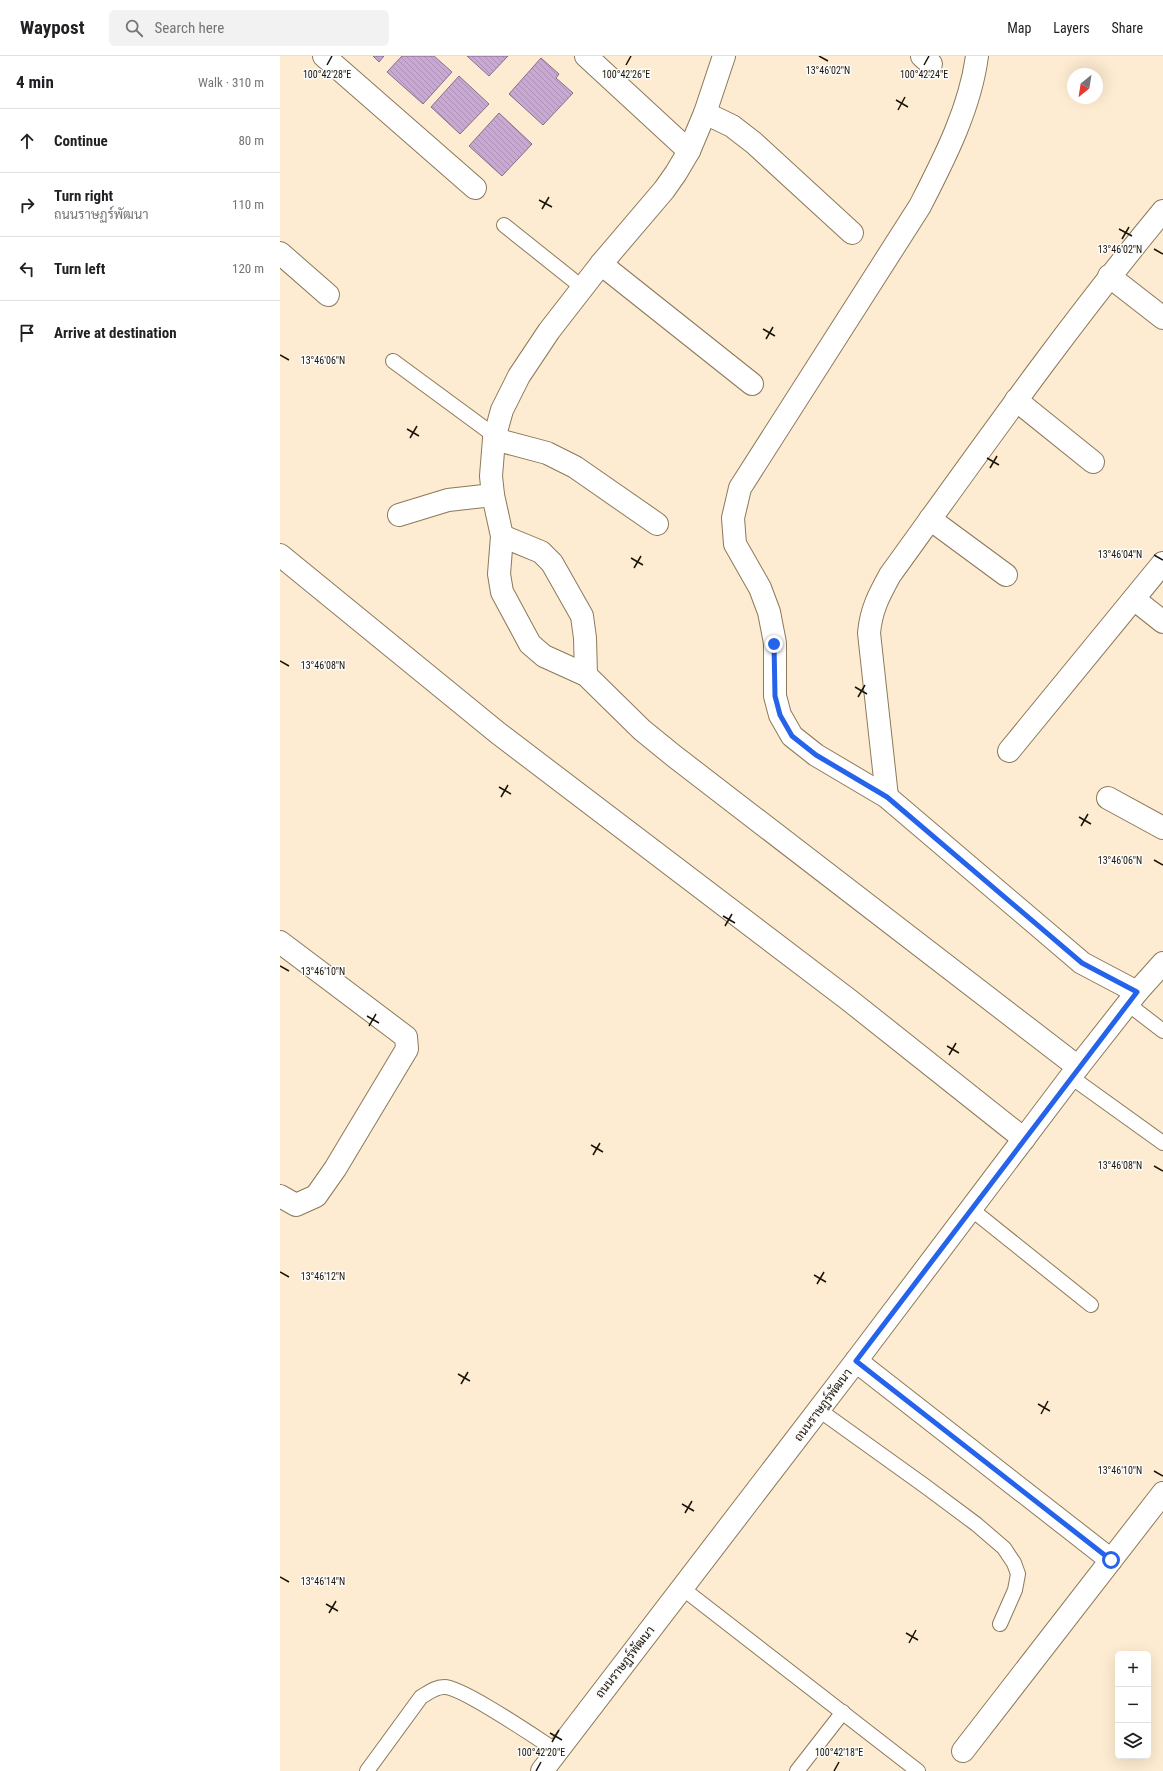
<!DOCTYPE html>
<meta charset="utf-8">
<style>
:root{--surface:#fff;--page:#f2f2f2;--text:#202124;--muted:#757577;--line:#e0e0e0}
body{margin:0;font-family:"Roboto Condensed",Sarabun,sans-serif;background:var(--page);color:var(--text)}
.controls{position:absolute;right:12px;bottom:12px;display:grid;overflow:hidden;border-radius:6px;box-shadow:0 4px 16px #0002}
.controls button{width:36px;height:36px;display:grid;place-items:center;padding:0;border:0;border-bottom:1px solid var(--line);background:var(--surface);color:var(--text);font:20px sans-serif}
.compass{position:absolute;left:787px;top:12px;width:36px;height:36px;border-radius:50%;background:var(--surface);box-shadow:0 4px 16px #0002;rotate:210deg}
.stop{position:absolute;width:12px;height:12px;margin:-9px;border:3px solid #2563eb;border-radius:50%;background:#fff}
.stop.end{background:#2563eb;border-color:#fff;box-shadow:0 1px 4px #0008}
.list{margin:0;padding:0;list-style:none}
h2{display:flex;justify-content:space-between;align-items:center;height:52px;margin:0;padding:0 16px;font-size:17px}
h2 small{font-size:13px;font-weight:400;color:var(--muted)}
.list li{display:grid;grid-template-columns:26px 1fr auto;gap:12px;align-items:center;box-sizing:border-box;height:64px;padding:0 16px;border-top:1px solid var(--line)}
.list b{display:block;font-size:15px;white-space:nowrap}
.list p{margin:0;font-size:13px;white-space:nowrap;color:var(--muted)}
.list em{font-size:13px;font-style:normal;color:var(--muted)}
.icon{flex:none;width:22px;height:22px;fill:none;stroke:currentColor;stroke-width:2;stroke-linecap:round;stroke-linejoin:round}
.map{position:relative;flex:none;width:883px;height:1715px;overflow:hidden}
header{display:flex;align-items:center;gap:24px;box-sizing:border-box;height:56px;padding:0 20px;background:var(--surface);border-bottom:1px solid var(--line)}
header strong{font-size:19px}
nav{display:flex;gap:22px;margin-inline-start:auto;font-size:14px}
.search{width:280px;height:36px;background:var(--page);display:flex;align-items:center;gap:10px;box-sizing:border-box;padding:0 14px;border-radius:6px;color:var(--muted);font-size:15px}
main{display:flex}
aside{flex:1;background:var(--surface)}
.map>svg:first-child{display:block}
.building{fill:url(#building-back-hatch);stroke:#846e8b}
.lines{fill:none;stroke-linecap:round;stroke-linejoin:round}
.lane-casing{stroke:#8c795a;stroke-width:16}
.street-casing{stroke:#8c795a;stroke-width:24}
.secondary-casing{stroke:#8c795a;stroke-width:24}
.lane{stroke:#fff;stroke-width:14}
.street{stroke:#fff;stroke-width:22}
.secondary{stroke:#fff;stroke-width:22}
.route{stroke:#2563eb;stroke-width:5}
.ticks{fill:none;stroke:#1a1307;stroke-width:1.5}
.labels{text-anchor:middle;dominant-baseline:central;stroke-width:3;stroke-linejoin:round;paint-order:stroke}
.street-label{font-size:12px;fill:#1a1307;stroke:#fbfcfb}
.ticks-label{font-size:10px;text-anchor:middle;fill:#1a1307;stroke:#fbfcfb;stroke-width:3;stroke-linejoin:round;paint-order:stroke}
</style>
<header>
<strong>Waypost</strong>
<div class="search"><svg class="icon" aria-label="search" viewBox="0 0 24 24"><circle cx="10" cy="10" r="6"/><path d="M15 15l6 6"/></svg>Search here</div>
<nav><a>Map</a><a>Layers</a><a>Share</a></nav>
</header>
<main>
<aside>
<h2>4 min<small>Walk · 310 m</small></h2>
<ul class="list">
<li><svg class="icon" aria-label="ahead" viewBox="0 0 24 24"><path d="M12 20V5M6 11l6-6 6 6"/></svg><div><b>Continue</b></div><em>80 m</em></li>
<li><svg class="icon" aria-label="right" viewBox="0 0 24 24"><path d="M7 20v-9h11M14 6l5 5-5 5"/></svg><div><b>Turn right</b><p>ถนนราษฏร์พัฒนา</p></div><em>110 m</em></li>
<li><svg class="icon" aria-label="left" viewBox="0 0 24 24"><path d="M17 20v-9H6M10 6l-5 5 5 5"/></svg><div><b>Turn left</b></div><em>120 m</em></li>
<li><svg class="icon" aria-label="arrive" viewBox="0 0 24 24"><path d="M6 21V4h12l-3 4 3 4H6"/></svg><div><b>Arrive at destination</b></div></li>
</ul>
</aside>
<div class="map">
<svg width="883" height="1715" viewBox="0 0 883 1715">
<defs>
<pattern id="building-back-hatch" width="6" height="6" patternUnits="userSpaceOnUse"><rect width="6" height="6" fill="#c9a9d4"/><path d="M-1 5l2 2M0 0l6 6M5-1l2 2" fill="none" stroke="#ac91b4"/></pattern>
</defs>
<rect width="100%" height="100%" fill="#fdecd1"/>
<!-- building -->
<g class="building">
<polygon points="93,0 104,0 99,6"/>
<polygon points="122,0 154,0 172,16 143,48 107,16"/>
<polygon points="187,0 228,0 209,20"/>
<polygon points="261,2 279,18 276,22 293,37 263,69 229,38"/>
<polygon points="179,20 209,48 180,78 151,51"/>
<polygon points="219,57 252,88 222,120 189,90"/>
</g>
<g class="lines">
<!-- lane casing -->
<g class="lane-casing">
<g id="lane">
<polyline points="224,169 303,232"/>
<polyline points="113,305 215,380"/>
<polyline points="848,948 883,975"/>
<polyline points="791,1021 883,1087"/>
<polyline points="691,1153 811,1249"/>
<polyline points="539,1354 645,1430 696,1468 724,1492 734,1507 738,1518 735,1534 720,1568"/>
<polyline points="402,1532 638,1715"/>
<path d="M87,1715L141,1641C148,1637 155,1631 164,1631C181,1630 258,1683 277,1695"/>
<polyline points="517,1715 563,1656"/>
</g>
</g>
<!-- street casing -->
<g class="street-casing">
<g id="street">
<polyline points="44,0 195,132"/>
<polyline points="306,0 409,95"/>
<polyline points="444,0 425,57 409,95 396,117 384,134 321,208 269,275 239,320 222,354 214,383 211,420 213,439 222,480 219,518 222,536 250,588 264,600 306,619 362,674 394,700 798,1011"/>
<polyline points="642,0 651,8"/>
<path d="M697,0C690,53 664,103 640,150L460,432L453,462L455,488L480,532L489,556L495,587V640L500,659L512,680L536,699L607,741L802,907L857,936"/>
<polyline points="425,57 452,70 474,87 572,177"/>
<polyline points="0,197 48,239"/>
<polyline points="321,208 472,328"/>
<polyline points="829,220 883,262"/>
<polyline points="736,344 813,406"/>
<polyline points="214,383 267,397 295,411 377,468"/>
<polyline points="119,459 168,444 213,439"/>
<polyline points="650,463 726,519"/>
<polyline points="222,480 261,496 272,507 302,560 305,582 306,619"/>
<polyline points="0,499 218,677 569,944 744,1083"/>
<polyline points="854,543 883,566"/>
<polyline points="729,695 883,507"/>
<path d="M607,741L589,577C591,554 599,539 610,519C699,396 786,272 883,155"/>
<polyline points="828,742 883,772"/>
<polyline points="0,886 126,981 127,993 55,1113 36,1140 16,1149 0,1140"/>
<polyline points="576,1305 831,1504"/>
<polyline points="683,1695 883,1437"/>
</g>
</g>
<!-- secondary casing -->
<g class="secondary-casing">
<polyline id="secondary" points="262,1715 576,1305 798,1011 857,936 883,907"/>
</g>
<!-- lane -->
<use href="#lane" class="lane"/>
<!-- street -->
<use href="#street" class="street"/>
<!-- secondary -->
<use href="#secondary" class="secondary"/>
</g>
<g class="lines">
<!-- route -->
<polyline class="route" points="494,588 495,640 500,659 512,680 536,699 607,741 802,907 857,936 576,1305 831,1504"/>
</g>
<!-- ticks -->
<path class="ticks" d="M539,0L548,5M47,9L52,0M346,9L351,0M644,9L649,0M616,44L628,51M618,54L625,41M259,144L272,151M262,153L269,141M839,173L852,180M842,183L849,171M874,193L883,198M483,273L495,280M486,283L493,271M0,299L9,304M127,373L139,380M130,382L137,370M707,402L719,409M710,412L717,400M874,499L883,504M351,502L363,509M354,512L361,500M0,605L9,610M575,631L587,638M578,641L585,629M219,731L231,738M221,741L228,729M799,761L811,768M801,770L808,758M874,804L883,809M443,860L455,867M445,870L452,858M0,910L9,915M87,960L99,967M89,970L96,958M667,990L679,997M669,999L676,987M311,1089L323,1096M313,1099L320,1087M874,1110L883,1115M0,1216L9,1221M534,1219L546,1226M537,1228L544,1216M178,1318L190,1325M181,1328L188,1316M758,1348L770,1355M761,1358L768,1345M874,1415L883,1420M402,1448L414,1455M405,1457L412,1445M0,1521L9,1526M46,1548L58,1555M49,1557L56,1545M626,1577L638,1584M629,1587L636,1574M270,1677L282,1684M272,1686L279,1674M256,1715L261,1706M554,1715L559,1706"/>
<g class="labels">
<!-- street labels -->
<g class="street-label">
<text transform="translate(543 1349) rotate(-53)">ถนนราษฏร์พัฒนา</text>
<text transform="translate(345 1606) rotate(-52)">ถนนราษฏร์พัฒนา</text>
</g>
</g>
<g class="ticks-label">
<text x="548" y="18">13°46'02"N</text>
<text x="47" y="22">100°42'28"E</text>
<text x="346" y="22">100°42'26"E</text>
<text x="644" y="22">100°42'24"E</text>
<text x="840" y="197">13°46'02"N</text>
<text x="43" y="308">13°46'06"N</text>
<text x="840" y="502">13°46'04"N</text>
<text x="43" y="613">13°46'08"N</text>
<text x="840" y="808">13°46'06"N</text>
<text x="43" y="919">13°46'10"N</text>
<text x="840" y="1113">13°46'08"N</text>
<text x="43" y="1224">13°46'12"N</text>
<text x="840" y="1418">13°46'10"N</text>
<text x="43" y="1529">13°46'14"N</text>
<text x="261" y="1700">100°42'20"E</text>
<text x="559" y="1700">100°42'18"E</text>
</g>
</svg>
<div class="controls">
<button>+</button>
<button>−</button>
<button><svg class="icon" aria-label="layers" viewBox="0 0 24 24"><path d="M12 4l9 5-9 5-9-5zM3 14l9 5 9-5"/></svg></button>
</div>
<svg class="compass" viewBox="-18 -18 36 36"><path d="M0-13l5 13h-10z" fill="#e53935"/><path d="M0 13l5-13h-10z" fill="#757577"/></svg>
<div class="stop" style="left:831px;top:1504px"></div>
<div class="stop end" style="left:494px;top:588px"></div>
</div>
</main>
